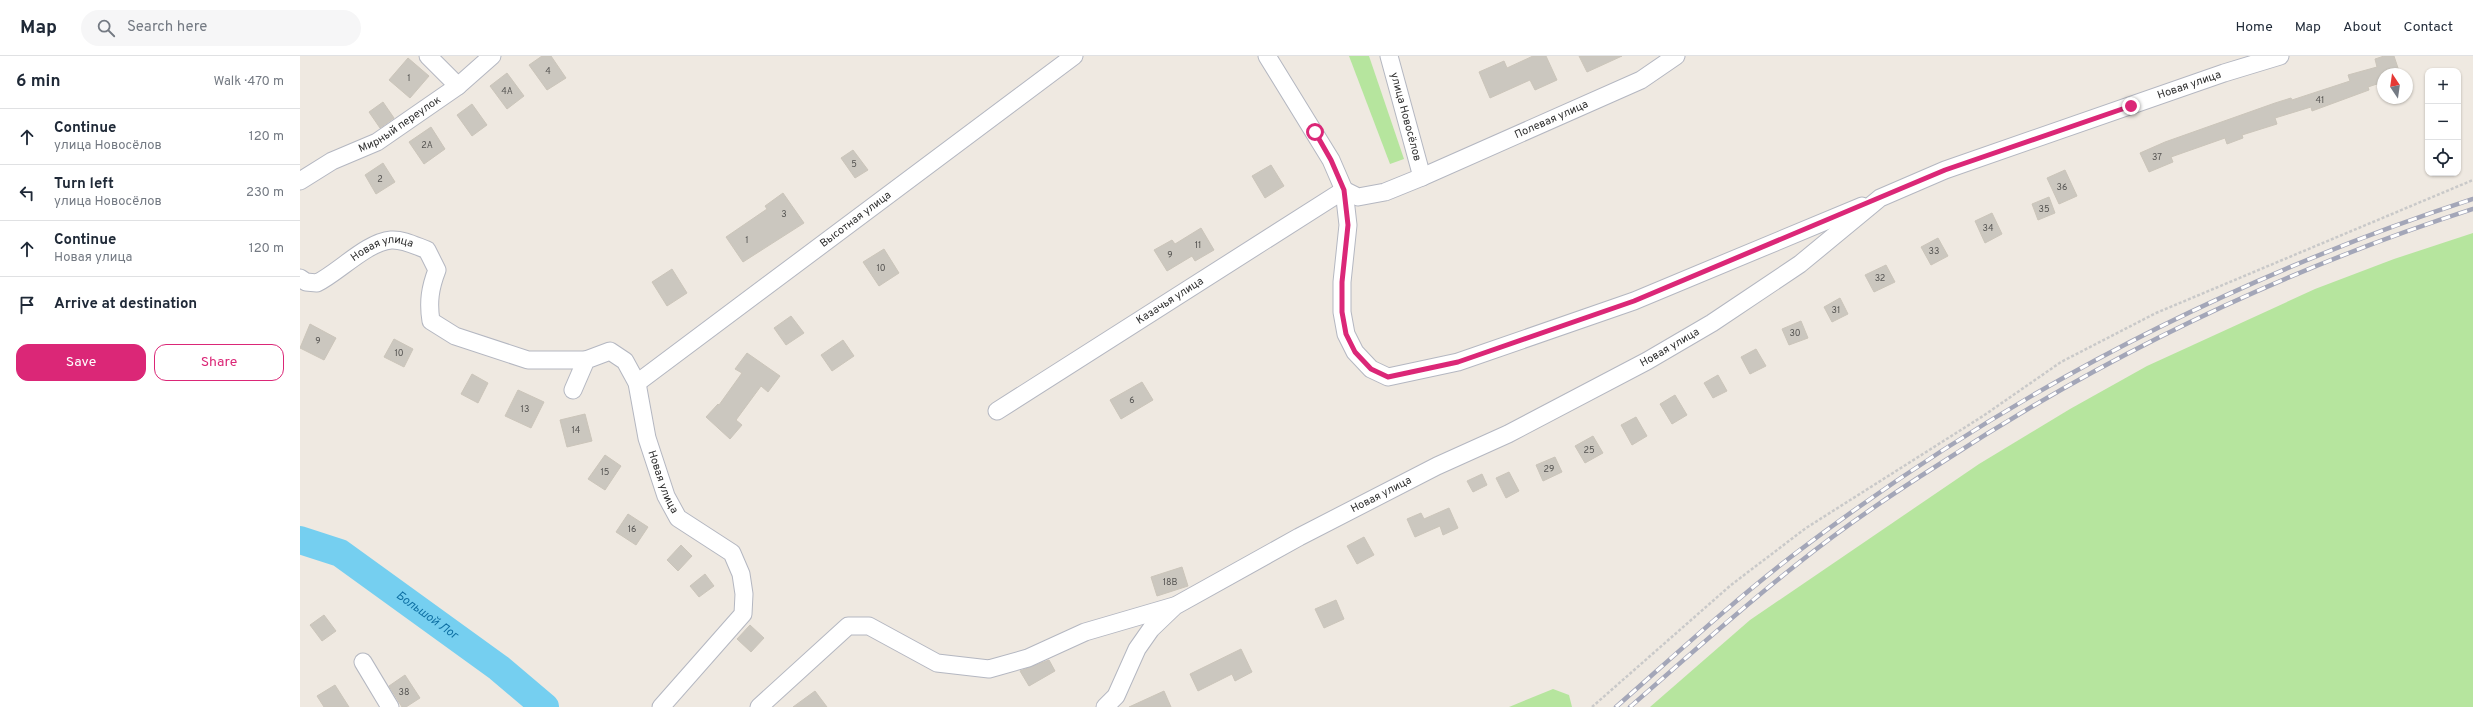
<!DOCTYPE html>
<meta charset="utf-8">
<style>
:root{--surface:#fff;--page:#f6f6f7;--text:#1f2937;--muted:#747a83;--line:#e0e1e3;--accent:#db2777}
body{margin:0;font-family:Overpass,sans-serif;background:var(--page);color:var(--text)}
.controls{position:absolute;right:12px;top:12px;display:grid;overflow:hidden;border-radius:8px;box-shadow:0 1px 3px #0004}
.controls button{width:36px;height:36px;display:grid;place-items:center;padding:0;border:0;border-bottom:1px solid var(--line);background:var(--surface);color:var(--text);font:20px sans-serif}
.compass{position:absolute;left:2077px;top:12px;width:36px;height:36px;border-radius:50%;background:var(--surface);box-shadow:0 1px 3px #0004;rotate:347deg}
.stop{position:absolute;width:12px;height:12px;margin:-9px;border:3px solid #db2777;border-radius:50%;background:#fff}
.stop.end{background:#db2777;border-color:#fff;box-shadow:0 1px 4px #0008}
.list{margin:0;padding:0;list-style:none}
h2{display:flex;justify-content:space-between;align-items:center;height:52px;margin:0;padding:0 16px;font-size:17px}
h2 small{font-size:13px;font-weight:400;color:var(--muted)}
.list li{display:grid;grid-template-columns:26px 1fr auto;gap:12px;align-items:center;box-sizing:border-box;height:56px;padding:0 16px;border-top:1px solid var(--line)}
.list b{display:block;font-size:15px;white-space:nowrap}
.list p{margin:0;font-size:13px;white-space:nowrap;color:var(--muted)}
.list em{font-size:13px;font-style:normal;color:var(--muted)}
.actions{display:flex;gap:8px;padding:12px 16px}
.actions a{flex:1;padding:9px 0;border:1px solid var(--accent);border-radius:12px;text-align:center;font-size:14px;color:var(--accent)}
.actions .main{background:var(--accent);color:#fff}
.icon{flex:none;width:22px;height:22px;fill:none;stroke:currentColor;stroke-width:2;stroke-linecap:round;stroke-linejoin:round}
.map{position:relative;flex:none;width:2173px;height:651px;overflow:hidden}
header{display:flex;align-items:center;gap:24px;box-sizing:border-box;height:56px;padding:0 20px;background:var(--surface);border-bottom:1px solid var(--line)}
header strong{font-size:19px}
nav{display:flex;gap:22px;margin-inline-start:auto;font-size:14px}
.search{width:280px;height:36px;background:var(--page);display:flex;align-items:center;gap:10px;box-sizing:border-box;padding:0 14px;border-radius:22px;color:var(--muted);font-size:15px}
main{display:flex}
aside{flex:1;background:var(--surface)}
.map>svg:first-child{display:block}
.green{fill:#b6e59e}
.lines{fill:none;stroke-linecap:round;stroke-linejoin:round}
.river{stroke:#75cff0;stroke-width:28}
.building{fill:#cbc7bf;stroke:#cbc5ba}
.minor-casing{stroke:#b4b7c1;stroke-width:19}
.path{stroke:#c9c9c9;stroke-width:2.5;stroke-dasharray:3 2;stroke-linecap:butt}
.minor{stroke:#fff;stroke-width:17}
.rail-casing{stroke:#a3a6b8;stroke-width:4.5}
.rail{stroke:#fff;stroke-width:3;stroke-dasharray:9;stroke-linecap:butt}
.route{stroke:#db2777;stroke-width:5}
.labels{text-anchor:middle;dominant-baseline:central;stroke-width:3;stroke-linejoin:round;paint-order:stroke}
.number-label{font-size:9px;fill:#555452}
.street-label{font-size:11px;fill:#2e2e2e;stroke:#fff}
.water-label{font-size:12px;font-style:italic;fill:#0d6fa3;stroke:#fff}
</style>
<header>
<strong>Map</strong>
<div class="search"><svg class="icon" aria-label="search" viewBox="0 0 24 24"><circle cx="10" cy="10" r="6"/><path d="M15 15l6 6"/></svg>Search here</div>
<nav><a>Home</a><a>Map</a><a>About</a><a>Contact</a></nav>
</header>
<main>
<aside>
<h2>6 min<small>Walk · 470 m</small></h2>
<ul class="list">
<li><svg class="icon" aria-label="ahead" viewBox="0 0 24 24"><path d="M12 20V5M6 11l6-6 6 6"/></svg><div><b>Continue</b><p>улица Новосёлов</p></div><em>120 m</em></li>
<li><svg class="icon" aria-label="left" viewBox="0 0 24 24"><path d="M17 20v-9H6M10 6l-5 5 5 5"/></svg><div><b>Turn left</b><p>улица Новосёлов</p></div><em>230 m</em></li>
<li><svg class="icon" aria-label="ahead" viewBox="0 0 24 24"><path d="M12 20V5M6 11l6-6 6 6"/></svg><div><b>Continue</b><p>Новая улица</p></div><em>120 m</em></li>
<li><svg class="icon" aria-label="arrive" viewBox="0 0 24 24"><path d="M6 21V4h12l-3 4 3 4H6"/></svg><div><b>Arrive at destination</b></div></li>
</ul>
<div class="actions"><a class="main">Save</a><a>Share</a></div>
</aside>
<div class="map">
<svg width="2173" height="651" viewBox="0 0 2173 651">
<rect width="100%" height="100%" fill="#efe9e1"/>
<!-- green -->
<g class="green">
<polygon points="1049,0 1069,0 1104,103 1090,108"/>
<polygon points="2173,177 2173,651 1350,651 1450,564 1679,408 1770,353 1847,310 2015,233 2094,203"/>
<polygon points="1253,633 1269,639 1272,651 1209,651"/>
</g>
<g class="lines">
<!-- river -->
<path class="river" id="s1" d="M0,484L40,497L199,612L245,651"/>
</g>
<!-- building -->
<g class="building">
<polygon points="242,0 251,0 266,22 247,34 229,9"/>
<polygon points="1233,0 1246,0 1257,24 1235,34 1230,24 1190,42 1179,16 1204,5 1207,12"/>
<polygon points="1279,0 1322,0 1287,16"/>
<polygon points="2084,0 2094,0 2100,18 2083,18 2083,26 2068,31 2069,34 2012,55 2011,51 1975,62 1977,68 1942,79 1943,82 1927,88 1925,82 1871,101 1873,106 1849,116 1840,97 1865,86 1975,47 1991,42 1992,44 2050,25 2048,19 2077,11 2075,3"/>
<polygon points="108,2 129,20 110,42 89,24"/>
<polygon points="207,17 224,40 207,53 190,30"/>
<polygon points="83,46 94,62 80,72 69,56"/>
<polygon points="172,48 187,69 172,80 157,59"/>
<polygon points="131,71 145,93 124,108 109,86"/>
<polygon points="553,94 568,114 555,122 541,102"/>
<polygon points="83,107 95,126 76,138 65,119"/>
<polygon points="971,109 984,130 965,142 952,120"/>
<polygon points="1765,114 1777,140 1759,148 1747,122"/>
<polygon points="483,137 504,167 443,206 426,181 467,153 465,150"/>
<polygon points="1749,141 1755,157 1738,164 1732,148"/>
<polygon points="1692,157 1702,178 1685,187 1675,165"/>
<polygon points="901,172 914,194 895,205 892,200 867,215 854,194 872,184 875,188"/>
<polygon points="1638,182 1648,200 1631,209 1621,191"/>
<polygon points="584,193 599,217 579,230 563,206"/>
<polygon points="1586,209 1595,226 1574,236 1565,219"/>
<polygon points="372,213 387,237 367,250 352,226"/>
<polygon points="1540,242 1548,258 1532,266 1524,251"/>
<polygon points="491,260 504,277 486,289 474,272"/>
<polygon points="1501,265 1508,282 1489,289 1482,273"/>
<polygon points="10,268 36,282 24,304 0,292"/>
<polygon points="94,283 113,293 104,311 84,301"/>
<polygon points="543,284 554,300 532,315 521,299"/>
<polygon points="1456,293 1466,310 1450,318 1441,301"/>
<polygon points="447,297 480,320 468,336 461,330 436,364 442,369 430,383 406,361 418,348 419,349 442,317 435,313"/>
<polygon points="172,318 188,327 178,347 161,338"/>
<polygon points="1418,319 1427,335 1413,342 1404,327"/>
<polygon points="842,326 853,344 821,363 810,344"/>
<polygon points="218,334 244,346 231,372 205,360"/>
<polygon points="1375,339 1387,359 1372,368 1360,348"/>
<polygon points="285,358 292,385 267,391 260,364"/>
<polygon points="1336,361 1347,380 1332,389 1321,369"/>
<polygon points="1293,380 1303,397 1285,407 1275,390"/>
<polygon points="305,399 321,410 305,434 288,423"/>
<polygon points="1255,401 1262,416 1243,425 1236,409"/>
<polygon points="1209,416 1219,435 1206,442 1196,422"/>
<polygon points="1182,418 1187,429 1173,436 1167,425"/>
<polygon points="1149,452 1158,472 1143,479 1140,470 1115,481 1107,463 1121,457 1124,463"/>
<polygon points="328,458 348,471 336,489 316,476"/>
<polygon points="1064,481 1074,499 1057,508 1047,490"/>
<polygon points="381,489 392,500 378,515 367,504"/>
<polygon points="882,511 888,530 857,540 851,521"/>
<polygon points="405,518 414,530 399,541 390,530"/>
<polygon points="1036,544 1044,563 1024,572 1015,553"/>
<polygon points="24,559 36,575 22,585 10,569"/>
<polygon points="450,569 464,582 451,596 437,583"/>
<polygon points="941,593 952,616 935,625 932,618 898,635 890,618"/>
<polygon points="749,604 755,615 729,630 720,615"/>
<polygon points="105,619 120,642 106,651 102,651 89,630"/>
<polygon points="35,629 49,651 24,651 17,640"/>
<polygon points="515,635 527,651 493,651"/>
<polygon points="864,635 871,651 829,651"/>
</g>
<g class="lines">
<!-- minor casing -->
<g class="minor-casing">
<g id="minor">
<polyline points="128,0 158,30"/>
<polyline points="967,0 1031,104 1044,134 1048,169 1042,226 1042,256 1046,278 1055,296 1071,313 1088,321 1158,306 1334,245 1562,150"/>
<path id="s2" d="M1089,0L1122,121"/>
<path id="s3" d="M0,125L32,105L77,86L158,30L192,0"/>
<path id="s4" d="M0,222L6,226L17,227C39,216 67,186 91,184C103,183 116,190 127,194L137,214C130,232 128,246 131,265L155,280L228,304H286"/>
<path id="s5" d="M337,327L774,0"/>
<path id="s6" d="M273,334L286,304L310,295L325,305L337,327L347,382L366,440L378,462L432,497L441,518L444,538L443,558L361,651"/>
<path id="s7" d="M697,355L1044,134L1058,141L1085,136L1122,121L1341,24L1376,0"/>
<polyline points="63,606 90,651"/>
<polyline points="459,651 548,570 569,570 637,607 689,613 728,602 785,576 874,550"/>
<path id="s8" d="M805,651L816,640L837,593L851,573L875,550L999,481L1137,410L1208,378L1347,305L1412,267L1500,208L1580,142L1645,114L1924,17L1980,0"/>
</g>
</g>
<!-- path -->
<polyline class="path" points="1292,651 1431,529 1506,472 1683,360 1761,306 1856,257 2173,124"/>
<!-- minor -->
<use href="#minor" class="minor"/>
<!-- rail casing -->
<g class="rail-casing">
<g id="rail">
<path d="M1316,651C1374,600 1431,547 1492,500C1698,343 1927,223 2173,143"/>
<path d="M1330,651C1385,603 1439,554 1496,509C1541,473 1589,440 1638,409C1804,300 1983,214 2173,153"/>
</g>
</g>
<!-- rail -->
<use href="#rail" class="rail"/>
</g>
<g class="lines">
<!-- route -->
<polyline class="route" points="1015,76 1031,104 1044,134 1048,169 1042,226 1042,256 1046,278 1055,296 1071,313 1088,321 1158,306 1334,245 1645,114 1831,50"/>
</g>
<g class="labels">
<!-- number labels -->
<g class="number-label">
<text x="248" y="15">4</text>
<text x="109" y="22">1</text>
<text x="207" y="35">4А</text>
<text x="2020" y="44">41</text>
<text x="127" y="89">2А</text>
<text x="1857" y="101">37</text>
<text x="554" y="108">5</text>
<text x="80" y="123">2</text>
<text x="1762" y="131">36</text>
<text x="1744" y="153">35</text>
<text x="484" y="158">3</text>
<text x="1688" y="172">34</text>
<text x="447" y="184">1</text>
<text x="898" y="189">11</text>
<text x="1634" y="195">33</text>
<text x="870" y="199">9</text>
<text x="581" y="212">10</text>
<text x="1580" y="222">32</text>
<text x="1536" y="254">31</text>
<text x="1495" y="277">30</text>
<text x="18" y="285">9</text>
<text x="99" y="297">10</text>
<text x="832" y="344">6</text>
<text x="225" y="353">13</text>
<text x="276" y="374">14</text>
<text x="1289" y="394">25</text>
<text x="1249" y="413">29</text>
<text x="305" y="416">15</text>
<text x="332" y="473">16</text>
<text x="870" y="526">18В</text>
<text x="104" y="636">38</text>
</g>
<!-- street labels -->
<g class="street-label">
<text stroke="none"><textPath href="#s8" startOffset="1271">Новая улица</textPath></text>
<text stroke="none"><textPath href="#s2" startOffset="63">улица Новосёлов</textPath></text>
<text stroke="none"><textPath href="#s7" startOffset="636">Полевая улица</textPath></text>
<text stroke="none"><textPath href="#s3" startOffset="115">Мирный переулок</textPath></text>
<text stroke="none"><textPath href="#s5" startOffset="273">Высотная улица</textPath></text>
<text stroke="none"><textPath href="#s4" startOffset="94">Новая улица</textPath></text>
<text stroke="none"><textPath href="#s7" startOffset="205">Казачья улица</textPath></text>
<text stroke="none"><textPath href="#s8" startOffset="683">Новая улица</textPath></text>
<text stroke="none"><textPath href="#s6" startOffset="204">Новая улица</textPath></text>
<text stroke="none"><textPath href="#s8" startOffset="359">Новая улица</textPath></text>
</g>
<!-- water labels -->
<g class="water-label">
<text stroke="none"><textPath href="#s1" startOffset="149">Большой Лог</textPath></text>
</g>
</g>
</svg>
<div class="controls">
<button>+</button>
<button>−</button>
<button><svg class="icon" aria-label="locate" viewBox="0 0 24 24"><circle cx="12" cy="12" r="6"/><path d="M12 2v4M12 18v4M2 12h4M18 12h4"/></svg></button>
</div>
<svg class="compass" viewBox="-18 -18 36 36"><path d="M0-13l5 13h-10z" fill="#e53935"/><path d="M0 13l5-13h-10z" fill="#747a83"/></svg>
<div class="stop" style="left:1015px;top:76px"></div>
<div class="stop end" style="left:1831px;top:50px"></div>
</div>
</main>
